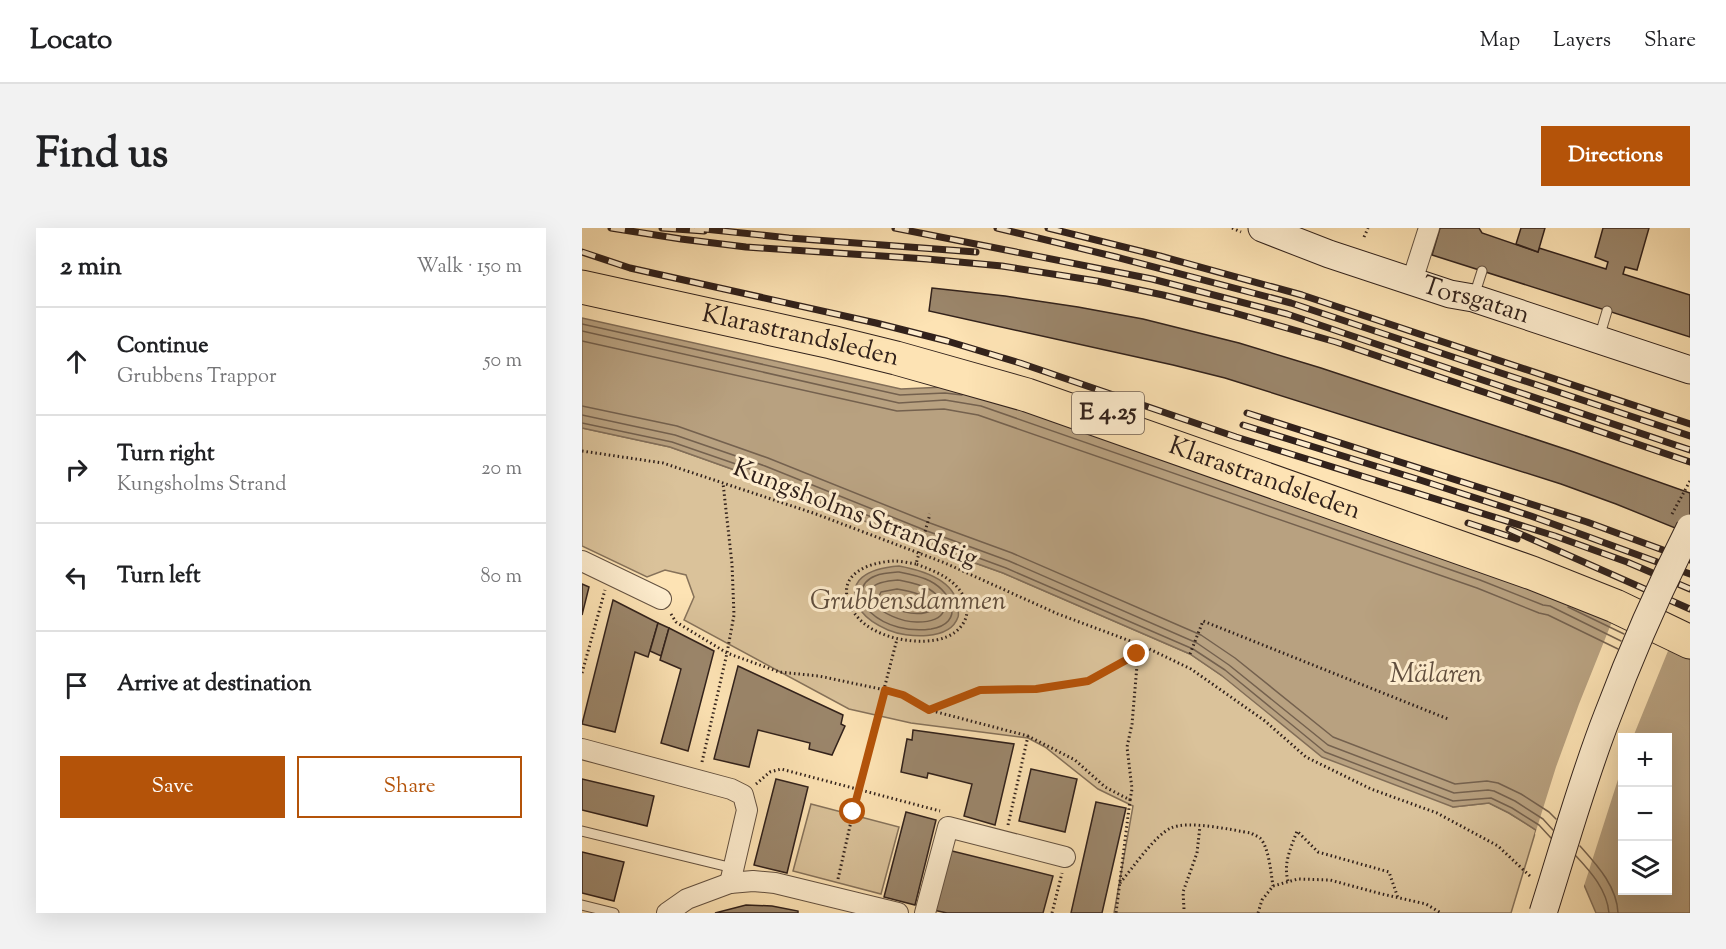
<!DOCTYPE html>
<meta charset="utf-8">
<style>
:root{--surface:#fff;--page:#f2f2f2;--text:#202124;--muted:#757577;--line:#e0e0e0;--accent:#b45309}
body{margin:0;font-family:"Sorts Mill Goudy",serif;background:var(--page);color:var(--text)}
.controls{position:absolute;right:18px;bottom:18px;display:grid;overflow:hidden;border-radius:0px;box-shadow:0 6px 24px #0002}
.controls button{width:54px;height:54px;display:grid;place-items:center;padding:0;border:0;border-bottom:2px solid var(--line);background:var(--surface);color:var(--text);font:30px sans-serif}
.stop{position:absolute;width:18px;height:18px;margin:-14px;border:4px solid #b45309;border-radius:50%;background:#fff}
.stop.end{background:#b45309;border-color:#fff;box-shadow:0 2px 6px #0008}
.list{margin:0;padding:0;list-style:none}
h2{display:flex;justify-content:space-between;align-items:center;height:78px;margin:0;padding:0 24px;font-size:26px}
h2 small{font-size:20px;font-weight:400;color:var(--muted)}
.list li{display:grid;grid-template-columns:39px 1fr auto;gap:18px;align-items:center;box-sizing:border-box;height:108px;padding:0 24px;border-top:2px solid var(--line)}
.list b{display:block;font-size:22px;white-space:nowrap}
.list p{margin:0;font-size:20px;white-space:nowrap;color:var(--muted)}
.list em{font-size:20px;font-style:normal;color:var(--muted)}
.actions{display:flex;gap:12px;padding:18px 24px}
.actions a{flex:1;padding:14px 0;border:2px solid var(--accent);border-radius:0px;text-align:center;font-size:21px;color:var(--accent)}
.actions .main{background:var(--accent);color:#fff}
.icon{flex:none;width:33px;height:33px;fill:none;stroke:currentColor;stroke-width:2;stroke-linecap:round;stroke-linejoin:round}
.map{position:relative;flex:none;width:1108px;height:685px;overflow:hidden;border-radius:0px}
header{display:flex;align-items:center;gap:36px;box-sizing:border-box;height:84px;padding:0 30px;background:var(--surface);border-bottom:2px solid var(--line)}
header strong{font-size:28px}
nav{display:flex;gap:33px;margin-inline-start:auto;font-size:21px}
.intro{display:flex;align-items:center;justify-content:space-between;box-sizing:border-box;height:144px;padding:0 36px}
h1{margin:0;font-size:42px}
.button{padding:15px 27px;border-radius:0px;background:var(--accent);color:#fff;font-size:21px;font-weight:700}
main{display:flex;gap:36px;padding:0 36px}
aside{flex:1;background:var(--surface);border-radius:0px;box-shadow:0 6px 24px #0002}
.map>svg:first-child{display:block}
.green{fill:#dac29a;stroke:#86725a;stroke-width:1.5}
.water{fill:#b8a180;stroke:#826e58;stroke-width:1.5;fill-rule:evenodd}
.pier{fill:#fde3b4}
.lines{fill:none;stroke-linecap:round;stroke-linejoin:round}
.shore{stroke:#74614e;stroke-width:1.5}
.building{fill:#9b866b;stroke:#31211b;stroke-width:1.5}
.lane-casing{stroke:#645241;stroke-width:11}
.street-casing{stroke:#645241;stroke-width:22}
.secondary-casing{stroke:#31211b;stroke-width:29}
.highway-casing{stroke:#31211b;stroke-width:35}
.path{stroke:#31211b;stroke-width:3;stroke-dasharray:1.5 3;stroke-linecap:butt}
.lane{stroke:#feedce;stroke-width:9}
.street{stroke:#feedce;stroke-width:20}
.secondary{stroke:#feedce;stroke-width:27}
.highway{stroke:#fde3b4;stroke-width:33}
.rail-casing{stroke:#31211b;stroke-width:7}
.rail{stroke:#feedce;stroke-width:4.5;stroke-dasharray:14;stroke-linecap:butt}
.secondary-bridge-casing{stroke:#31211b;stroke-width:29;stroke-linecap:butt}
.path-bridge{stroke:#31211b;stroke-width:3;stroke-dasharray:1.5 3;stroke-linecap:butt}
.secondary-bridge{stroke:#feedce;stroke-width:27}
.route{stroke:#b45309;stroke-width:8}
.labels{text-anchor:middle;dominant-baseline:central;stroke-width:6;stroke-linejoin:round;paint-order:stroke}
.shield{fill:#feedce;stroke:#6e5e51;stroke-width:1.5}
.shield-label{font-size:24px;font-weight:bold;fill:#31211b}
.street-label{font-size:26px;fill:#31211b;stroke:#feedce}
.water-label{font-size:27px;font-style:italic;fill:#604e3e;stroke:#feedce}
</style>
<header>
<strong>Locato</strong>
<nav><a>Map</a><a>Layers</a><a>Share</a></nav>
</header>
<div class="intro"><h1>Find us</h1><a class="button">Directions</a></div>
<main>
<aside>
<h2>2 min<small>Walk · 150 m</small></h2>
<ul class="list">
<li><svg class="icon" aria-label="ahead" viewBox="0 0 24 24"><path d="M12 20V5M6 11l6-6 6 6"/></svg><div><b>Continue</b><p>Grubbens Trappor</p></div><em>50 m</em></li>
<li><svg class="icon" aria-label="right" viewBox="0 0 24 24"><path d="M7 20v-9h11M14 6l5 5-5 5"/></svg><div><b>Turn right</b><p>Kungsholms Strand</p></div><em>20 m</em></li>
<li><svg class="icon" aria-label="left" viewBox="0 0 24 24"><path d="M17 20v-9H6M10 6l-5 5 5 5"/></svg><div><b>Turn left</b></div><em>80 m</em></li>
<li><svg class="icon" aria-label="arrive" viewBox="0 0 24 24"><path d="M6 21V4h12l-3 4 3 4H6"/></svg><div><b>Arrive at destination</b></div></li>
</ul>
<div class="actions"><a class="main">Save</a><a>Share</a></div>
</aside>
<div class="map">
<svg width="1108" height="685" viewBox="0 0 1108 685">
<rect width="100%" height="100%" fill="#fde3b4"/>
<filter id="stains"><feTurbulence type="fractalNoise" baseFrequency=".00333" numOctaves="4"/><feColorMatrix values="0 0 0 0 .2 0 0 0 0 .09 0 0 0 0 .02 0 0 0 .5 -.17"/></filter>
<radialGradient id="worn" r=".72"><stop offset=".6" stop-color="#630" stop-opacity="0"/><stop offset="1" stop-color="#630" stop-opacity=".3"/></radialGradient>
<!-- green -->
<g class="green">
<polygon points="0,200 88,219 178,251 340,316 421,345 608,426 639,447 871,579 907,575 927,585 954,602 929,685 532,685 551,578 516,561 463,519 446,510 329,495 267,481 102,392 112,369 104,347 83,342 65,349 0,318"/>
<polygon points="229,576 317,599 299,666 211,643"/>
</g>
<!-- water -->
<g class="water">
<path d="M0,90L319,161L363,159L402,165L968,363L1108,431V685H1014L1002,657L954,602L927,585L907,575L871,579L740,529L639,447L608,426L421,345L340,316L178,251L88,219L0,200ZM1040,509H1086V662H1040Z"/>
<path d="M317,338C339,342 374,352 376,380C376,382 377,387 376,389C368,413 325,410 306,402C297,398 286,392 280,384C259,351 289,340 317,338Z"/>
</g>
<!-- pier -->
<polygon class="pier" points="1031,391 1088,418 1051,509 1040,509 1040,539 1001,661 953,606 974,539 997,476"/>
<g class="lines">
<!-- shore -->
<g class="shore">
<polyline points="0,96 318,167 363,165 380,167"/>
<polyline points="0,103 317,175 363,172 399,178 898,352 961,377 968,378 1039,413"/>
<polyline points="0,113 315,183 362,181 396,187 895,360 957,385 966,387 1036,421"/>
<polyline points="0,178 95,198 186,230 348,295 430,325 619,407 653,430 751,509 873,556 905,553 916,555 939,566 967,584 974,591"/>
<polyline points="0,187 93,207 183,238 345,303 427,333 615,415 647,437 746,517 872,565 906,562 912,563 933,573 961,591 971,602"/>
<polyline points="0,195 90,214 180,245 342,310 424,340 611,421 643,442 743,524 871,573 909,570 930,580 957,597 969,610"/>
<path d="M317,344C328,346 338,348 348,353C371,365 383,395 349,401C328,404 304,399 288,384C282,379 279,371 280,364C281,346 304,345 317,344Z"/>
<path d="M316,352C326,354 337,356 347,361C372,377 364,394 336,394C303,395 256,356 316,352Z"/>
<path d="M315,361C328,363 349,367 352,381C336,391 307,383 297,368L299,364Z"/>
<polyline points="986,379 1042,406"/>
<path d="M998,618C1014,636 1035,658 1036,685"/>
<path d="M994,628C1009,644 1025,662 1027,685"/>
</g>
</g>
<!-- building -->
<g class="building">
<polygon points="858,0 897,0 900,5 956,24 957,20 1024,41 1026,34 1013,29 1021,0 1067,0 1055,42 1043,39 1041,46 1108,67 1108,109 850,27"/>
<polygon points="939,0 963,0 956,24 934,16"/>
<polygon points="350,60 423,68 496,79 561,91 657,115 739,140 992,224 1108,265 1108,306 1034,276 979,256 643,150 591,137 347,83"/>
<polygon points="0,356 7,359 0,387"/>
<polygon points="31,372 76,395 66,429 53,424 33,504 0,496"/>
<polygon points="76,395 87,400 79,428 68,423"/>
<polygon points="87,400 132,423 106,523 79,515 99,441 78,432"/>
<polygon points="156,438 261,487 259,496 263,498 250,527 227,521 228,515 176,502 167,539 132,531"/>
<polygon points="331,502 432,516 413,597 382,588 390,556 346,545 345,550 319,544 325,511 330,512"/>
<polygon points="449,541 495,551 483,604 437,593"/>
<polygon points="0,551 72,568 65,598 0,582"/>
<polygon points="194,551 226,559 205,645 172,637"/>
<polygon points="514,574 544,580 520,685 489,685"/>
<polygon points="324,584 354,592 333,677 302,669"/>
<polygon points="366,622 471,648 461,685 365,685 351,682"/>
<polygon points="0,624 42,634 32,673 0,665"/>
<polygon points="164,677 190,678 216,683 216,685 133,685"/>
</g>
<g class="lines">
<!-- lane casing -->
<g class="lane-casing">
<g id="lane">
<polyline points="892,68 900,43"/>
<polyline points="1017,110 1025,83"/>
<polyline points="0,603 151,640"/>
<polyline points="0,677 32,685"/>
</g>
</g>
<!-- street casing -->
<g class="street-casing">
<g id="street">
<polyline points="830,53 847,0"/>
<polyline points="0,333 79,371"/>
<polyline points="0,521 149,561 161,567 165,582 148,655"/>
<polyline points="85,685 105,671 148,655 171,653 193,655 316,685"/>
<polyline points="343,685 366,599 483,629"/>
</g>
</g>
<!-- secondary casing -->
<g class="secondary-casing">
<g id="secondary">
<path id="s1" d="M680,0L747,26L868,66L891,70L1108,142"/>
</g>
</g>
<!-- highway casing -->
<g class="highway-casing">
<g id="highway">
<path id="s2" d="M0,59L249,114L314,130L445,167L950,345L1033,378L1108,414"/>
</g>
</g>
<!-- path -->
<g class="path">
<polyline points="650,0 659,4"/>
<polyline points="782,9 786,0"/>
<polyline points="0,223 81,235 234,286 363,335 476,386 559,417 609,441 683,493 724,529 789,561 855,585 916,618 949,649"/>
<path d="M334,336C327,335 319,333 312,333C289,334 255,345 267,375C279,407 325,417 354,412C386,406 396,377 371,355C361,346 347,341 334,336L348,286"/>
<polyline points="89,386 94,394 145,425 197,444 237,448 303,462 321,467 347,482 446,508 493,532 523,559 548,572 534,685"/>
<polyline points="608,426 621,393 866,491"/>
<polyline points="0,445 23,362"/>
<polyline points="347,482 398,462 454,461 506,453 556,426"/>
<polyline points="120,534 145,425 152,387 150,336 141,255"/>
<polyline points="174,556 188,544 199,541 358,583"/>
<polyline points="548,572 550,561 545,519 550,496 556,426 559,417"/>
<polyline points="426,597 446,508"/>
<polyline points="256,651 277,558 315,411"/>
<path d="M706,653C701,635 709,620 715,603L736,624L807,644L816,670"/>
<path d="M538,655C550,641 573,607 589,600C606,592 650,602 669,605C672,607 675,608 678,610C687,619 689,646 691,658"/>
<polyline points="602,681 601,664 615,625 618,598"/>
<polyline points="470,685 480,645"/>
<polyline points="676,685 680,672 691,658 716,651 748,652 796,665 844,676 859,685"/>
</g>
<!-- lane -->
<use href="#lane" class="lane"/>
<!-- street -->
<use href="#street" class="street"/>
<!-- secondary -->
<use href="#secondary" class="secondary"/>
<!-- highway -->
<use href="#highway" class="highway"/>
<!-- rail casing -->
<g class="rail-casing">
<g id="rail">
<polyline points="29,0 99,11 164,19 345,31 420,38 515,53 581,67 649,84 754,114 1108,234"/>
<polyline points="80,0 122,3"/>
<polyline points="113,0 207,10 394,24"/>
<polyline points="313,0 570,51 705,86 1108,222"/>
<polyline points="415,0 534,29 709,75 1108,208"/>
<polyline points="466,0 578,28 720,67 1108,196"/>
<polyline points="0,24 48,40 294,95 365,113 438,135 654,209 973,308 1045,334 1108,361"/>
<polyline points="665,185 1005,294 1108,332"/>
<polyline points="661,197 835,251 949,288 1108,346"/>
<polyline points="886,295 935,311"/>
<polyline points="927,301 1108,381"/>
</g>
</g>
<!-- rail -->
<use href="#rail" class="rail"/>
<!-- secondary-bridge casing -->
<g class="secondary-bridge-casing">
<path id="secondary-bridge" d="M961,685C982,619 1000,553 1025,489C1049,425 1077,361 1108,300"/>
</g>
<!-- path-bridge -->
<polyline class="path-bridge" points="1090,286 1108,253"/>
<!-- secondary-bridge -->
<use href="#secondary-bridge" class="secondary-bridge"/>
</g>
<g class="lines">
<!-- route -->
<polyline class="route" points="271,584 303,462 321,467 347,482 398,462 454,461 506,453 555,426"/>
</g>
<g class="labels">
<!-- shield labels -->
<rect class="shield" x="490" y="164" width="72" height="42" rx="4.5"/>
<g class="shield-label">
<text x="526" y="185">E 4.25</text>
</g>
<!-- street labels -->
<g class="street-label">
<text stroke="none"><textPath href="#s1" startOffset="226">Torsgatan</textPath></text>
<text stroke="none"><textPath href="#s2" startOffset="224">Klarastrandsleden</textPath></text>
<text stroke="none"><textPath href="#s2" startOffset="710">Klarastrandsleden</textPath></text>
<text transform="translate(273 286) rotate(21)">Kungsholms Strandstig</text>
</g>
<!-- water labels -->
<g class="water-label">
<text x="326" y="374">Grubbensdammen</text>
<text x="854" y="447">Mälaren</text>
</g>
</g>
<rect width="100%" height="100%" filter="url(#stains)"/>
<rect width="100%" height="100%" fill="url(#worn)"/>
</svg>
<div class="controls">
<button>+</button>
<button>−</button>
<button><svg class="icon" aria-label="layers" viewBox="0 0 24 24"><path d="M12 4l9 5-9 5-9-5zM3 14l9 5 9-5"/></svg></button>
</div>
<div class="stop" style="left:271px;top:584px"></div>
<div class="stop end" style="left:555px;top:426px"></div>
</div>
</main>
